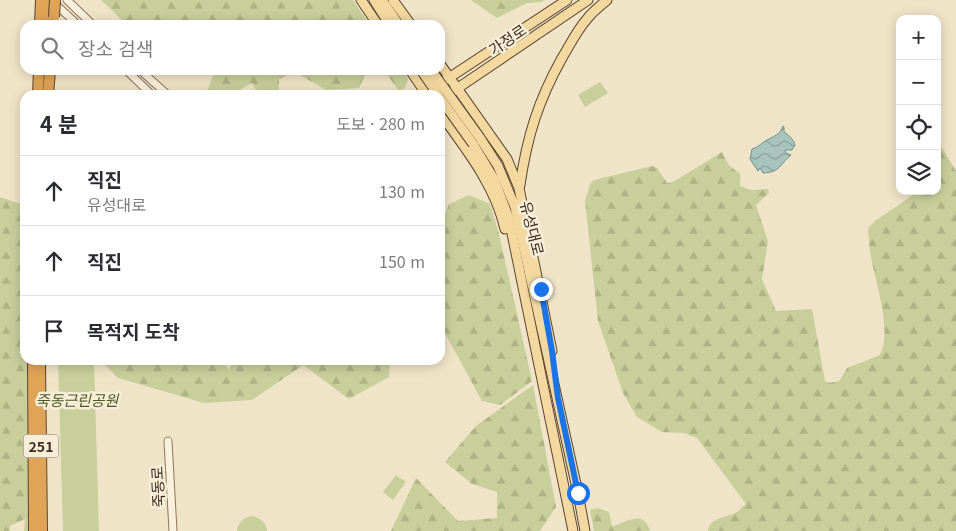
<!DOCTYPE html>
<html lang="ko">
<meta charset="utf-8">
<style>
:root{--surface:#fff;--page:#f7f7f7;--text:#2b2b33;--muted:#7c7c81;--line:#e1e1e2}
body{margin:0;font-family:Georgia,"Noto Sans KR",serif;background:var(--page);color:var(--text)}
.controls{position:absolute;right:15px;top:15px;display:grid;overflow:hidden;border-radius:10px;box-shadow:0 2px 12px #0003}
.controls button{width:45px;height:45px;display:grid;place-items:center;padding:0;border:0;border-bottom:1px solid var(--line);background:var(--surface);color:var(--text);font:25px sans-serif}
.stop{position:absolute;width:15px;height:15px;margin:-11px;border:4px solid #1a73e8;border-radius:50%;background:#fff}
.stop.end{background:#1a73e8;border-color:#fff;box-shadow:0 1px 5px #0008}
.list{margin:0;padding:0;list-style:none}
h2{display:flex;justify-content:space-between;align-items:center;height:65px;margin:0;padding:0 20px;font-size:21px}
h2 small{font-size:16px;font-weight:400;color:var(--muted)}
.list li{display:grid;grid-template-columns:32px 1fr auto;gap:15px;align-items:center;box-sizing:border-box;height:70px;padding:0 20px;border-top:1px solid var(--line)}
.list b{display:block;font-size:19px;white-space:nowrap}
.list p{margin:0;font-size:16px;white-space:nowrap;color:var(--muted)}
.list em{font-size:16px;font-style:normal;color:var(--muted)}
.icon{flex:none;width:28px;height:28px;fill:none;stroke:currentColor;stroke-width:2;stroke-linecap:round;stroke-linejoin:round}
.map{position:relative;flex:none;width:956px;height:531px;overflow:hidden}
.search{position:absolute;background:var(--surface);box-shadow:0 2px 12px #0003;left:20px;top:20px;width:425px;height:55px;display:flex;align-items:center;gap:12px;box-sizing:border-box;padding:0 18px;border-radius:15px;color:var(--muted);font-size:19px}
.panel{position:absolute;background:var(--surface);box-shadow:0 2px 12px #0003;left:20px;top:90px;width:425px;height:275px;border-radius:15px}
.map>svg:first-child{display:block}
.green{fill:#c9cf9b}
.forest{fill:url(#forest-firs)}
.water{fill:url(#water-waves);stroke:#6f938a}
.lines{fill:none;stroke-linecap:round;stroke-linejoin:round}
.minor-casing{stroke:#8d765c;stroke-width:9}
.major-casing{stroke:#5b4430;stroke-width:11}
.highway-casing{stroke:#5b4430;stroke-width:12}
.minor{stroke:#faf1dc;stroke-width:7}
.major{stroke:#f3d9a0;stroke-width:9}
.highway{stroke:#e0a458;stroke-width:10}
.major-bridge-casing{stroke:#5b4430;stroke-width:11;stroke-linecap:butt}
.highway-bridge-casing{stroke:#5b4430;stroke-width:12;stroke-linecap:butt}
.major-bridge{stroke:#f3d9a0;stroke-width:9}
.highway-bridge{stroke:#e0a458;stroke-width:10}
.route{stroke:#1a73e8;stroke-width:6}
.labels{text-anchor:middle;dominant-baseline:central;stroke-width:5;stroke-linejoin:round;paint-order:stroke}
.shield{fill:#f7eed8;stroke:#756857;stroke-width:1}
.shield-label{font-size:14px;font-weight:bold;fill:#3d2e20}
.street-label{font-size:15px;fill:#3d2e20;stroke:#f7eed8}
.park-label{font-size:15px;font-style:italic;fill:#4d5a26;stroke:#f7eed8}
</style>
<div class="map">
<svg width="956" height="531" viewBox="0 0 956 531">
<defs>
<pattern id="forest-firs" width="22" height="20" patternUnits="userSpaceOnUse" patternTransform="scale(1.25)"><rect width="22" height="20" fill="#c9cf9b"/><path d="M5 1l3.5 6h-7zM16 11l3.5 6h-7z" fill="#aeb285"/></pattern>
<pattern id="water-waves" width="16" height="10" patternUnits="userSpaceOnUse" patternTransform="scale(1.25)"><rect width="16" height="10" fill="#a9c4bc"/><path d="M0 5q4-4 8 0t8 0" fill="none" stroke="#8ba098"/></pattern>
</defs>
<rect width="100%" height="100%" fill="#f0e4c8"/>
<!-- green -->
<g class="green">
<polygon points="600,82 608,93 585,107 578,95"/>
<polygon points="58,360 94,360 99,531 63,531"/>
<polygon points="396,475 406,482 393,500 383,492"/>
<path d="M252,516C260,518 266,522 267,531H237C238,522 243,518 252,516Z"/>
</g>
<!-- forest -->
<g class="forest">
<polygon points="101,0 353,0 370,25 180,25 176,20 163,25 127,25"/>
<polygon points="471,0 545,0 541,2 527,3 497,18"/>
<polygon points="215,70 373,70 366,73 359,88 326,90 295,72 279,79 279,95 245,95 256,90 252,83 230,95 206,94"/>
<polygon points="384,70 402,70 408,79 405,88 399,91"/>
<path d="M937,139L956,171V531H708C710,518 723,518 733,514C738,512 742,507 746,504L697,438L684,433L662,432L637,417L623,393L598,321L585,201L590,184L594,180L652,166L657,168L667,183L673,182L722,152C724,156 727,163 730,166C741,176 741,169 740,186L751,190L768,189L769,193L756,205L768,241L762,279L776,311L812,309L825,381L829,383L839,381L847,368L880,355C891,334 879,294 874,271C870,257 869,243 868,228L875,221L919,191H937Z"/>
<polygon points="469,195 490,204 499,234 532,381 500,405 482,401 440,324 440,226 449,204"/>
<polygon points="0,197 24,205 25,360 27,360 31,531 24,531 25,519 10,526 10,531 0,531"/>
<polygon points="100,360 222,360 229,370 233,360 390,360 389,377 349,399 303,365 252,400 204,403 118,378"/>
<polygon points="533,385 556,507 540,531 391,531 416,478 458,521 497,518 497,492 472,484 445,462 476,426"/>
<path d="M598,508L609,512L612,526C624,525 643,507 650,531H594L590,510Z"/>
</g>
<!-- water -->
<path class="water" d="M783,126L784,127V132C789,135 794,140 795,145L792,150H785L786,153L791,155C779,165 781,172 763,173L760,168L758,171L750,159L752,149C759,147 761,143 767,140C774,136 780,135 783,126Z"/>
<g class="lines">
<!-- minor casing -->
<g class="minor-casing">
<g id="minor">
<polyline points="67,0 93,25"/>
<polyline points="53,2 78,25"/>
<polyline points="126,70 152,95"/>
<polyline points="140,70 168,95"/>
<polyline points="168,441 173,531"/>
</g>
</g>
<!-- major casing -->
<g class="major-casing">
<g id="major">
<polyline points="361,0 378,25"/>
<polyline points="374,0 390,25"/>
<polyline points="382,0 399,25"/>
<polyline points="393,0 411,25"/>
<polyline points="440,64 507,159 519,188 552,351"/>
<polyline points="410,70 427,95"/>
<polyline points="452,92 588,0"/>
<polyline points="426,93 567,0"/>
<path d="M440,113C466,149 495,185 505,229"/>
<polyline points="480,138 498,166 515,207 578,493 585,531"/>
<polyline points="473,144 494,179 509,219 573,531"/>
<path d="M520,185C527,137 538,101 562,58C570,45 577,30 587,19C592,12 600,6 607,0"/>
</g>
</g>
<!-- highway casing -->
<g class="highway-casing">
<g id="highway">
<polyline points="40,25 41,0"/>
<polyline points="48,25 48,0"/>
<polyline points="38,95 39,70"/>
<polyline points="48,95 50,70"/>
<polyline points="33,360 34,531"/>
<polyline points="40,360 42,531"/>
</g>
</g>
<!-- minor -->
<use href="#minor" class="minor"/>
<!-- major -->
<use href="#major" class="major"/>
<!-- highway -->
<use href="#highway" class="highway"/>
<!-- major-bridge casing -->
<g class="major-bridge-casing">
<g id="major-bridge">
<polyline points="421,70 438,95"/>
<polyline points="431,70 480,138"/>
<polyline points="440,98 473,144"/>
</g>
</g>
<!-- highway-bridge casing -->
<g class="highway-bridge-casing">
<polyline id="highway-bridge" points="54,17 55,0"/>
</g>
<!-- major-bridge -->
<use href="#major-bridge" class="major-bridge"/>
<!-- highway-bridge -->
<use href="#highway-bridge" class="highway-bridge"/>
</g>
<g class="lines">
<!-- route -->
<polyline class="route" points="541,289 552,351 558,398 578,493"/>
</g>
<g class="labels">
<!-- shield labels -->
<rect class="shield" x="23.5" y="434.5" width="35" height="23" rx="4"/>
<g class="shield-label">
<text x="41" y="446">251</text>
</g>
<!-- street labels -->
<g class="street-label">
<text transform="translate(507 39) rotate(-34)">가정로</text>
<text transform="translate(533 228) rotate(76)">유성대로</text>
<text transform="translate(157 487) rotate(-93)">죽동로</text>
</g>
<!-- park labels -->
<g class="park-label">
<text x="77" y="399">죽동근린공원</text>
</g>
</g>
</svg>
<div class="controls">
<button>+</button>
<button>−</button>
<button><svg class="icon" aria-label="locate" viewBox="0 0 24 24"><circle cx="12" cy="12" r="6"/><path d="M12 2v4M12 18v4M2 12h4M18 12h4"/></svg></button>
<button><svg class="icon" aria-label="layers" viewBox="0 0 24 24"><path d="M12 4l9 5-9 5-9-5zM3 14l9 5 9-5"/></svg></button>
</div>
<div class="stop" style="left:578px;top:493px"></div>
<div class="stop end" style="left:541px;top:289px"></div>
<div class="search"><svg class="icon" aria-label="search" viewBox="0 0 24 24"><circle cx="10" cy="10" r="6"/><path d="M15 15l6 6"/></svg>장소 검색</div>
<section class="panel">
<h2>4 분<small>도보 · 280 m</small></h2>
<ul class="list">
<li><svg class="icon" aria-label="ahead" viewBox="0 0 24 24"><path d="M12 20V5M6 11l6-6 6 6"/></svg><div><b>직진</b><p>유성대로</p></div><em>130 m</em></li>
<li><svg class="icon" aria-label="ahead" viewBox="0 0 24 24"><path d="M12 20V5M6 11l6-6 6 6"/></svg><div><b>직진</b></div><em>150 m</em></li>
<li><svg class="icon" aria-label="arrive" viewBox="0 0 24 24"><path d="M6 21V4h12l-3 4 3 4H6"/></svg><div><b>목적지 도착</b></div></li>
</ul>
</section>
</div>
